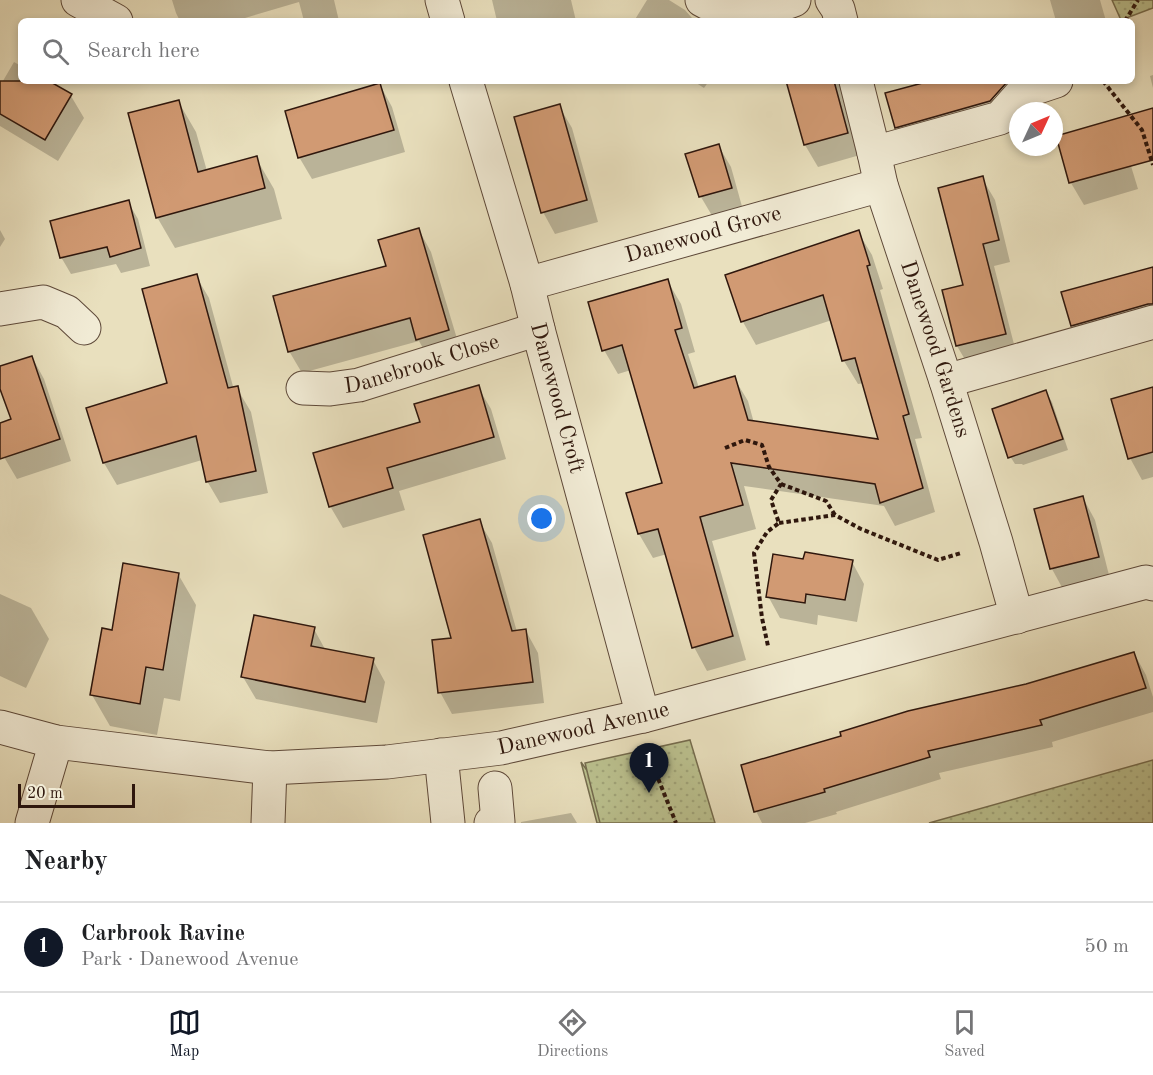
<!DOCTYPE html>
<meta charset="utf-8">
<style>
:root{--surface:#fff;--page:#f2f2f2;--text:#202124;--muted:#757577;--line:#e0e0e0;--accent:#111827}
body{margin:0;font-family:"Old Standard TT",serif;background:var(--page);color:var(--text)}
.compass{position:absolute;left:1009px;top:102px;width:54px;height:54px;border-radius:50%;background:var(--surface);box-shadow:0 3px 9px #0003;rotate:46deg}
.scale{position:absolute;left:18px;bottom:15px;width:117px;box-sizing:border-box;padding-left:6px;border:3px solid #2f170d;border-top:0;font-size:16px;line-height:21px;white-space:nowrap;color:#2f170d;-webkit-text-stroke:4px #f1ebd5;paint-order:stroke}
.you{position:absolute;left:542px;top:519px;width:21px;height:21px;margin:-15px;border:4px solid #fff;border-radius:50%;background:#1a73e8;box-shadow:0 0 0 9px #1a73e833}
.badge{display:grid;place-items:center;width:39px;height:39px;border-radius:50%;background:var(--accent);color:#fff;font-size:20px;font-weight:700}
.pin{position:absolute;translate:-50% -50px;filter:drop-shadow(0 2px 3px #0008)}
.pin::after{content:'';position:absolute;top:32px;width:21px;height:18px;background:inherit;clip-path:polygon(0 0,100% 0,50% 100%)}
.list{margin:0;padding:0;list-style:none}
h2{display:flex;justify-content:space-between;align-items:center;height:78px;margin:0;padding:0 24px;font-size:26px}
h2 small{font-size:20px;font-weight:400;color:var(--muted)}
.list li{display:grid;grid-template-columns:39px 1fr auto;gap:18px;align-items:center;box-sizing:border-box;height:90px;padding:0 24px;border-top:2px solid var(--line)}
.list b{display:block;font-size:22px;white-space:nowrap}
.list p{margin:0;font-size:20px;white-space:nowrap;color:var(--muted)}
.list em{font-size:20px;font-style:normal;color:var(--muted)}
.icon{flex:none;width:33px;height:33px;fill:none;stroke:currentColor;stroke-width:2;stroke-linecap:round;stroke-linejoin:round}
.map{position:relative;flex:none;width:1153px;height:823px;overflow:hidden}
.search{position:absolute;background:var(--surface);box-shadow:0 3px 9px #0003;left:18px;right:18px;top:18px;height:66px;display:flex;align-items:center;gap:15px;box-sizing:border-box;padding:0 21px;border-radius:9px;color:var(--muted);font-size:22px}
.sheet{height:168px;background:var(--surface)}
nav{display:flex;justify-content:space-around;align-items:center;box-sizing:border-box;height:84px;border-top:2px solid var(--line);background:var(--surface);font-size:16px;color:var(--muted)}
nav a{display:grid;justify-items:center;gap:3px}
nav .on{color:var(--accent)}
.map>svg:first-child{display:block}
.forest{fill:url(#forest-crowns);stroke:#756c4e;stroke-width:1.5}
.park{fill:url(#park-dots);stroke:#756c4e;stroke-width:1.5}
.shadow{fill:#0003}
.building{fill:#d19a73;stroke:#2f170d;stroke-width:1.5}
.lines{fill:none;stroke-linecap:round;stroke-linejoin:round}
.minor-casing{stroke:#5e4939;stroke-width:35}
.path{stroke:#2f170d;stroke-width:4;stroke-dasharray:4.5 3;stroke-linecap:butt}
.minor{stroke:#f1ebd5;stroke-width:33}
.labels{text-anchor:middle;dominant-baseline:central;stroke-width:6;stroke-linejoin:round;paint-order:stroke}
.street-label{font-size:22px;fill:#2f170d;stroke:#f1ebd5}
</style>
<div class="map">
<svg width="1153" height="823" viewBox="0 0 1153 823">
<defs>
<pattern id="forest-crowns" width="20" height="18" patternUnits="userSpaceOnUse" patternTransform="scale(1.5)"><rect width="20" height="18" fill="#bbc18f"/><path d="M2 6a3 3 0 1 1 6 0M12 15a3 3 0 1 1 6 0" fill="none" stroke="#a1a57a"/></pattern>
<pattern id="park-dots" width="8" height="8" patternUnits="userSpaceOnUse" patternTransform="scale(1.5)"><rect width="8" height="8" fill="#bbc18f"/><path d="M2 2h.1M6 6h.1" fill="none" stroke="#a1a57a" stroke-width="1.8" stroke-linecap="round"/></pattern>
</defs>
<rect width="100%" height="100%" fill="#e9e0be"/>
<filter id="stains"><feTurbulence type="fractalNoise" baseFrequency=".00333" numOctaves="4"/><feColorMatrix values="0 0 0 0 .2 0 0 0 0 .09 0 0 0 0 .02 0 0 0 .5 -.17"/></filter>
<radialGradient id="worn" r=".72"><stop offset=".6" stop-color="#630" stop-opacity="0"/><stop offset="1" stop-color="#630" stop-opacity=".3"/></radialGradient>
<!-- forest -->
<polygon class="forest" points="581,762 625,823 597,823"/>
<!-- park -->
<g class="park">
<polygon points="1112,0 1153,0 1153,8 1121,20"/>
<polygon points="690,740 715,823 600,823 585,763"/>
<polygon points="1153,760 1153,823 929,823"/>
</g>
<!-- shadow -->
<g class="shadow">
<polygon points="172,0 334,0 339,21 304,21 299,2 235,21 180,21 176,13"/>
<polygon points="492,0 571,0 576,21 497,21"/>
<polygon points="647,0 669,0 685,10 692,18 699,21 634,21"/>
<polygon points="1050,0 1100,0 1106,21 1056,21"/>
<polygon points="14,62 21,66 21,81 46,81 71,96 84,118 58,161 0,126 0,86"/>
<polygon points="1153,75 1153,88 1150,76"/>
<polygon points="693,81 709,81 704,88"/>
<polygon points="787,81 839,81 860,155 818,167 805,145"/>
<polygon points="936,81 985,81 991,91 1001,124 909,149 896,127"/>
<polygon points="380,85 392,107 405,152 312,179 299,157"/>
<polygon points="178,101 196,132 207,171 256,158 274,189 282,219 175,248 157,217"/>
<polygon points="559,106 572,128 598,222 555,234 543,212"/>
<polygon points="1058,137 1124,143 1138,189 1084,205 1071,183"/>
<polygon points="718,145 731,167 743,210 714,219 701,197 687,155"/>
<polygon points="982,178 995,200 1010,262 994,266 1017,356 970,368 957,346 965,286"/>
<polygon points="128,202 138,219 150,266 121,273 116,264 71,274 61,257"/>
<polygon points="0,230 5,239 0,247"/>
<polygon points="419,230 431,252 461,352 430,361 419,341 302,373 289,351 388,267"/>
<polygon points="858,232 872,255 883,289 880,290 922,438 915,439 935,512 895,526 884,506 744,486 756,529 712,541 746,660 707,671 694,647 667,554 653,558 639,534 627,494 664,484 631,370 618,374 604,350 667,280 681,304 695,352 688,354 699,388 734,378 748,401 754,423 880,441 864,383 858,384 844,361 832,320 756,345 743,322 727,276"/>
<polygon points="1153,271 1153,328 1085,347 1072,325"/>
<polygon points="196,276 209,298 234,390 238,390 251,412 268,493 220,503 207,481 202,460 117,485 104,463 88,409 169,384"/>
<polygon points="32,357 44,379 71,461 17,479 4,457 0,444 0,424 13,420 0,382 0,367"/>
<polygon points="478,387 491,409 506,459 399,491 405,510 343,528 330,506 422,423"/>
<polygon points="1153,389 1153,477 1142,480 1130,458"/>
<polygon points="1046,392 1052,402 1068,450 1023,465 1022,464 1015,464 1008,453"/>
<polygon points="1083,498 1095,520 1110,579 1064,591 1052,569"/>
<polygon points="479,521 492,543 517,632 526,631 538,653 544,703 452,714 440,692"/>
<polygon points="804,560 852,562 864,584 857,622 818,615 817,625 780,618 768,596"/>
<polygon points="178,574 196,605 180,701 164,698 157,735 110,726 92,695 113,631"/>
<polygon points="0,594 31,608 49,639 26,688 0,676"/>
<polygon points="314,629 326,651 373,660 385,682 377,723 256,699 243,677"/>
<polygon points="1134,653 1146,675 1153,697 1153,712 1052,742 1053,747 939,773 941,779 836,812 837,814 805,823 762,823 756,811 843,737"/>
<polygon points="571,813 577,823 521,823 521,822"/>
</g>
<!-- building -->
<g class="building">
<polygon points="0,81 49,81 72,94 45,140 0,114"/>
<polygon points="786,81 834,81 848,133 804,145"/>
<polygon points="930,81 1008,81 990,101 895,128 885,93"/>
<polygon points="380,83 394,130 298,158 285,111"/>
<polygon points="179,100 198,172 257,156 265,188 156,218 128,113"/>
<polygon points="560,104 587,200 541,213 514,117"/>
<polygon points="1153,108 1153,160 1069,183 1056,136"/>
<polygon points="719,144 732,188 699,197 685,154"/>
<polygon points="983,176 999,240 983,244 1006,334 956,346 942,290 963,285 938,188"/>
<polygon points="129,200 141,248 110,257 107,247 60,258 50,221"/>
<polygon points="419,228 449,330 416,340 410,318 288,352 273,296 386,266 378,240"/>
<polygon points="859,230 870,265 867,266 909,414 903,416 923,488 880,503 875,484 731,463 743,505 700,517 733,636 692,648 658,529 638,534 626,493 662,483 622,345 602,351 588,302 668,279 682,328 675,330 694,388 735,376 748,420 878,439 855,358 842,361 823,295 741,322 725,275"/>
<polygon points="1153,267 1153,304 1148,304 1071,326 1061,292"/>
<polygon points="197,274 228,388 238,386 256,471 206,482 196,436 103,463 86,408 167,383 142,289"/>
<polygon points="32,356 60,439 0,459 0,423 11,419 0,389 0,366"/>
<polygon points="479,385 494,437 387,468 393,488 329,507 313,453 420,422 414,404"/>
<polygon points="1153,387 1153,452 1128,459 1111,399"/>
<polygon points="1046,390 1063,439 1008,458 992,409"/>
<polygon points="1083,496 1099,557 1050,569 1034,509"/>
<polygon points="480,519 512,631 526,629 533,682 438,693 432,640 451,638 423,535"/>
<polygon points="805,552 853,560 845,600 806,594 805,603 766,597 773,554 803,559"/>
<polygon points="123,563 179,573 163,670 146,667 140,704 90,695 102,628 112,630"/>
<polygon points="254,615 315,627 311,646 374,658 365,702 241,677"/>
<polygon points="1134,652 1146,688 1040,720 1042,725 928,751 930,757 824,789 825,792 754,812 741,765 841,736 840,732 908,711 1026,684"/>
</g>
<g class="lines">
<!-- minor casing -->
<g class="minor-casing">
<g id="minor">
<polyline points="78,0 116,21"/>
<polyline points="442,0 448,21"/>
<path d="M702,0C736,21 759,12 794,0"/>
<polyline points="832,0 838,9 841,21"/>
<path id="s1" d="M466,81L527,284L538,329L643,716"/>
<path id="s2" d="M856,81L874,153L881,185L946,381L996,542L1017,617"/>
<polyline points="874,153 1000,118 1023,92 1056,81"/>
<path id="s3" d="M527,284L881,185"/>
<polyline points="0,309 43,302 67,312 84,328"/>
<polyline points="946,381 1153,322"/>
<path id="s4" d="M303,388L330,389L359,385L538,329"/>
<path id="s5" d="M0,727L56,742L270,768L387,762L501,748L643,716L1146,582L1153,584"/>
<polyline points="441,755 448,823"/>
<polyline points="32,823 56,742"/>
<polyline points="268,823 270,768"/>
<polyline points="491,823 498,822 495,788"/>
</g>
</g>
<!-- path -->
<g class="path">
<polyline points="1125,21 1138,0"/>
<polyline points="1103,81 1142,130 1153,165"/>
<polyline points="725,448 745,440 762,445 769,467 781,484 771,500 779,523 767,532 754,553 762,618 768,646"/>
<polyline points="781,484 826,501 835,515"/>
<polyline points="779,523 835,515 861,529 938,560 961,553"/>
<polyline points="647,751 676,823"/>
</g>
<!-- minor -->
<use href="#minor" class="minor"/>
</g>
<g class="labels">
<!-- street labels -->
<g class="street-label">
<text stroke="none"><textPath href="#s3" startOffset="183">Danewood Grove</textPath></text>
<text stroke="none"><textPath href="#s2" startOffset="280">Danewood Gardens</textPath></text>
<text stroke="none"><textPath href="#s4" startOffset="122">Danebrook Close</textPath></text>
<text stroke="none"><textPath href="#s1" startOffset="330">Danewood Croft</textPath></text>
<text stroke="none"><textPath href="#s5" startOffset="590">Danewood Avenue</textPath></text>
</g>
</g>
<rect width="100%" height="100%" filter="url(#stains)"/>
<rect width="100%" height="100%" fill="url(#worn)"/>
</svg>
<svg class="compass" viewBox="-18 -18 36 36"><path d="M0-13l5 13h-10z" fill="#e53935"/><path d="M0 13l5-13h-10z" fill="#757577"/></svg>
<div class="scale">20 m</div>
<div class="you"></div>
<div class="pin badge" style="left:649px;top:793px">1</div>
<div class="search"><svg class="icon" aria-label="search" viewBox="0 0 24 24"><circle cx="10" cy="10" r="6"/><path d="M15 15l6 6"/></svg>Search here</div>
</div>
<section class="sheet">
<h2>Nearby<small></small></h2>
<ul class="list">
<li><span class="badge">1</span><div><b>Carbrook Ravine</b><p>Park · Danewood Avenue</p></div><em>50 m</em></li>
</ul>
</section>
<nav>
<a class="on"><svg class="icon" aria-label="map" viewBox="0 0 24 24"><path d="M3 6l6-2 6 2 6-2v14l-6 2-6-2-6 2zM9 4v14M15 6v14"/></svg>Map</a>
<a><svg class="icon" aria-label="directions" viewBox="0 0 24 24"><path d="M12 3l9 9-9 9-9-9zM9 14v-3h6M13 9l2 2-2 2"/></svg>Directions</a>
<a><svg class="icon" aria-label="saved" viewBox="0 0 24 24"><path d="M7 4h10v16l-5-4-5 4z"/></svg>Saved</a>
</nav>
